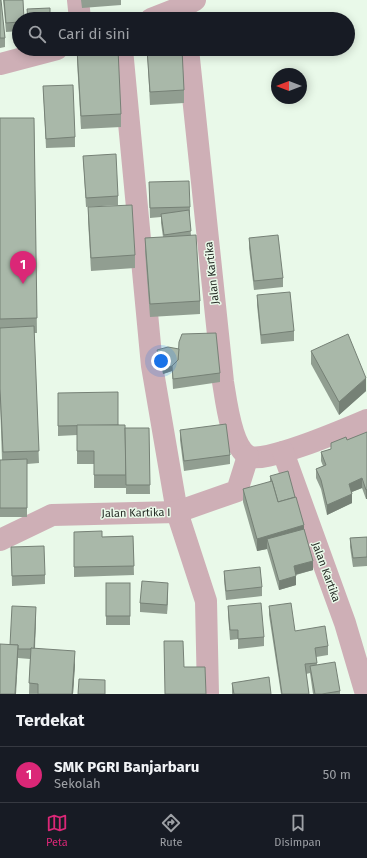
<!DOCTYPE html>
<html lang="id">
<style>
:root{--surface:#171b24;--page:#242831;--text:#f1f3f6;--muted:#9ea1a6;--line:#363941;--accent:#db2777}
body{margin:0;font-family:"Fira Sans",sans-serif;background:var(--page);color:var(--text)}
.compass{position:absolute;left:271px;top:68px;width:36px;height:36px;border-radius:50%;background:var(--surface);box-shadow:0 2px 10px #0003;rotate:270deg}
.you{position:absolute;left:161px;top:361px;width:14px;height:14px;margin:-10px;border:3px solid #fff;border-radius:50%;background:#1a73e8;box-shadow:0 0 0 6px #1a73e833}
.badge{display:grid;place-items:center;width:26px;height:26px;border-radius:50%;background:var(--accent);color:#fff;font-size:13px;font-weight:700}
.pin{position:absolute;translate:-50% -33px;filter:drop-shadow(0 1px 2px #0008)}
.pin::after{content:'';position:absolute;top:21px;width:14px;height:12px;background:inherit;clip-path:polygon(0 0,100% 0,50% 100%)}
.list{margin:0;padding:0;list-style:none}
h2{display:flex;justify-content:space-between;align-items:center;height:52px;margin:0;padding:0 16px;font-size:17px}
h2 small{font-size:13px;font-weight:400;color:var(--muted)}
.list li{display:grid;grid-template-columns:26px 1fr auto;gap:12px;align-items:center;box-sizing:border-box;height:56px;padding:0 16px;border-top:1px solid var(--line)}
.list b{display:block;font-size:15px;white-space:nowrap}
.list p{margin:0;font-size:13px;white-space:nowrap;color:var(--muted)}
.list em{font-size:13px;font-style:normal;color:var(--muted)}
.icon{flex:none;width:22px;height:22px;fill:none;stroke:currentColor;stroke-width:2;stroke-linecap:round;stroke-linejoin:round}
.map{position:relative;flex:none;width:367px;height:694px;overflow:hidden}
.search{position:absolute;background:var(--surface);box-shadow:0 2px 10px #0003;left:12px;right:12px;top:12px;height:44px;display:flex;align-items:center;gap:10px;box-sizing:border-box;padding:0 14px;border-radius:22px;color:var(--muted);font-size:15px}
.sheet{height:108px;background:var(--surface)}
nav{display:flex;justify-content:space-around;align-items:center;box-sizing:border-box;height:56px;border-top:1px solid var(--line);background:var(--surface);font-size:11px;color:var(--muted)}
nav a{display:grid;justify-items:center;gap:2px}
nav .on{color:var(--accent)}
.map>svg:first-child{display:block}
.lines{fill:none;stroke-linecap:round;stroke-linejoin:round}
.minor{stroke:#ceafb6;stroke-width:22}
.wall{fill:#919e91}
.shaded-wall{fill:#768176}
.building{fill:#a9b8a9;stroke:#768176}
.labels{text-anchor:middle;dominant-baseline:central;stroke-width:3;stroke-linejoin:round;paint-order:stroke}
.street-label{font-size:11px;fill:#262c26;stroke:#e9f9e9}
</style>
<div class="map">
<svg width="367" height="694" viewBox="0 0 367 694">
<rect width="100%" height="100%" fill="#e9f9e9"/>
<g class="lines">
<!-- minor -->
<g class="minor">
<polyline points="78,0 80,19"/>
<polyline points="151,19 184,6 195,0"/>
<polyline points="122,49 152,366 177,512 206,601 208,694"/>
<path d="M188,49L223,382C226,400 231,446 248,456C263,465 348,428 367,420"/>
<polyline points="0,64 57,49"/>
<polyline points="283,452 345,623 366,694"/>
<polyline points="0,540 52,515 177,512 237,491 248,456"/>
</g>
</g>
<!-- wall -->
<g class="wall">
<polygon points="0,0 5,38 5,47 0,48"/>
<polygon points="3,0 23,0 19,19 19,31 6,32"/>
<polygon points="81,0 121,0 121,5 82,8"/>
<polygon points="77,49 121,114 121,127 81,129 77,61"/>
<polygon points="147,49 182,49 184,90 184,103 150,105"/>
<polygon points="43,86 75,137 75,147 46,148"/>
<polygon points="0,118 34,118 37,333 34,333 39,463 27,464 27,517 0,517 0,460 2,460 0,401"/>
<polygon points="83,156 118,196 118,205 86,207"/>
<polygon points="149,182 190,207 190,216 189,216 191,235 200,301 200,314 150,317 145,251 145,238 163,237 161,223 161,217 150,218"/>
<polygon points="88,207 135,255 135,268 91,271 88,220"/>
<polygon points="249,238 283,278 283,287 254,290 249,248"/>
<polygon points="257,295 294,331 294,341 261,344 257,305"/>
<polygon points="157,350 220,373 220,382 173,389 172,371 163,374 157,355"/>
<polygon points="311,351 366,391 339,415 311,364"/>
<polygon points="58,393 125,428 149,428 150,494 126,494 126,488 94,488 94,464 77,464 77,435 58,436"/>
<polygon points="180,430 230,455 230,464 184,471 180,440"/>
<polygon points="367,432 366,499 362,488 352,492 352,503 327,515 321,489 316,478 316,469 323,466 321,461 321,452 331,449 331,443 347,440"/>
<polygon points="270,476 304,529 313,570 296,575 296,585 279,590 267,549 257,551 243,502 243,489 270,482"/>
<polygon points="74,532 102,537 133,536 134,575 74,577"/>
<polygon points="367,537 367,566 353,567 350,547 350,538"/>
<polygon points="11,547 45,575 45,584 12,586"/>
<polygon points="224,571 262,587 262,596 226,600 224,580"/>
<rect x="106" y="583" width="24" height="42"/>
<polygon points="168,592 167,614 140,612 140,603"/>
<polygon points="228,606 264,637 264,646 238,649 238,639 230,640 228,615"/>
<polygon points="269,606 295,631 328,646 328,655 316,657 317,665 340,691 340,694 313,694 310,673 306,674 309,694 281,694 269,615"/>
<polygon points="36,617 35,649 75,664 73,694 29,694 30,659 18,658 10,645"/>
<polygon points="232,683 271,694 232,694"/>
</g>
<!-- shaded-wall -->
<g class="shaded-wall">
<polygon points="172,366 172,371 163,374 163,369"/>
<polygon points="366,378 366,391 339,415 339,402"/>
<polygon points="362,478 362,488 349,493 349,484"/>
<polygon points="367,489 367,499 366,499 366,490"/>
<polygon points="352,494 352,503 327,515 327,505"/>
<polygon points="304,525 304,538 267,539 267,549 257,551 257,539"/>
<polygon points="313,561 313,570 294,575 294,566"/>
<polygon points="296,576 296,585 279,590 279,581"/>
<polygon points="168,583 168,592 167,614 167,605"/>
<polygon points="36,607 36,617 34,659 34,649"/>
<polygon points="18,645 18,658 16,694 15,694"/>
<polygon points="75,651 75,664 73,694 72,694"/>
</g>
<!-- building -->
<g class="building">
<polygon points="0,0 1,0 5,38 0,38"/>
<polygon points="4,0 23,0 24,19 19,19 19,22 6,23"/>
<polygon points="50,8 50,19 28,19 27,9"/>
<polygon points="77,49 118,49 121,114 81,116"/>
<polygon points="147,49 182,49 184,90 150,92"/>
<polygon points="73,85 75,137 46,139 43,86"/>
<polygon points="0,118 34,118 37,318 0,319"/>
<polygon points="116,154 118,196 86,198 83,156"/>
<polygon points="189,181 190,207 150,208 149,182"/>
<polygon points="132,205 135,255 91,258 88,207"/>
<polygon points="189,210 191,231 164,235 161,214"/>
<polygon points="196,235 200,301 150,304 145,238"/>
<polygon points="278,235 283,278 254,281 249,238"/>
<polygon points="290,292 294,331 261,335 257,295"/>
<polygon points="34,326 39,451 3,452 0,389 0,328"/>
<polygon points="216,333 220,373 173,379 172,366 178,360 179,342 182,334"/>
<polygon points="348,334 366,378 339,402 311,351"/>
<polygon points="168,347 179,349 178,360 172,366 163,369 157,350"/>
<polygon points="118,392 118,425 58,426 58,393"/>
<polygon points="226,424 230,455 184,461 180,430"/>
<polygon points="77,425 125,425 126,475 94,475 94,451 77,451"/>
<polygon points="125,428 149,428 150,485 126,485"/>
<polygon points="367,432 367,489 366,490 362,478 349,484 352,494 327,505 321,480 316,469 326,465 321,452 331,449 331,443 346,437 347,440"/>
<polygon points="27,459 27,508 0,508 0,460"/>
<polygon points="288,471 295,497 278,502 272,481 270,476"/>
<polygon points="272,481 278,502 296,497 304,525 257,539 243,489"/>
<polygon points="304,529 313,561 294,566 296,576 279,581 267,539"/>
<polygon points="102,531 102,537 133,536 134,566 74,567 74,532"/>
<polygon points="367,537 367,557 353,558 350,538"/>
<polygon points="44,546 45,575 12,576 11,547"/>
<polygon points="260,567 262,587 226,591 224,571"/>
<polygon points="142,581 168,583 167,605 140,603"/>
<rect x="106" y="583" width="24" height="33"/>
<polygon points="261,603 264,637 238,639 238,630 230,630 228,606"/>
<polygon points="291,603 295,631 325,626 328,646 315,648 317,663 305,664 309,694 282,694 269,606"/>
<polygon points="12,606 36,607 34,649 31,648 31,649 18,649 18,645 10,645"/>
<polygon points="164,641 183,641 184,667 205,667 206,694 165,694"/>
<polygon points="0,644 18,645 15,694 0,694"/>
<polygon points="31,648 75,651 72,694 38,694 38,684 29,683"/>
<polygon points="335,662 340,691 322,694 315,694 310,666"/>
<polygon points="269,677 271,694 234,694 232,683"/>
<polygon points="79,679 105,680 105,694 78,694"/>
</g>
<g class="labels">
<!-- street labels -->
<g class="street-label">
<text transform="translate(212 273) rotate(-96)">Jalan Kartika</text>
<text transform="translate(136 513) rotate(-1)">Jalan Kartika I</text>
<text transform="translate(326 572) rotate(70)">Jalan Kartika</text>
</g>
</g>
</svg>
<svg class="compass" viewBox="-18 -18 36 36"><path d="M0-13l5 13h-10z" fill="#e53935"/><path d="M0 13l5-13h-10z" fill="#9ea1a6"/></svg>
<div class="you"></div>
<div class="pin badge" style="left:23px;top:284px">1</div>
<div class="search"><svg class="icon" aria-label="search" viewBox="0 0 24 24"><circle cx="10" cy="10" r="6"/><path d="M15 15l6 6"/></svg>Cari di sini</div>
</div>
<section class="sheet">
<h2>Terdekat<small></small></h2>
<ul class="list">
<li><span class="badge">1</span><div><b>SMK PGRI Banjarbaru</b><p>Sekolah</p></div><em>50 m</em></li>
</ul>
</section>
<nav>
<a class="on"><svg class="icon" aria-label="map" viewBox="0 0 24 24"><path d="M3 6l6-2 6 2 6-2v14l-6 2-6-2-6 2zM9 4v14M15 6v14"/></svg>Peta</a>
<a><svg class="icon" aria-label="directions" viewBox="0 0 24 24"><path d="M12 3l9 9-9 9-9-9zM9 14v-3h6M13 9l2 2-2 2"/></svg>Rute</a>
<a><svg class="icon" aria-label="saved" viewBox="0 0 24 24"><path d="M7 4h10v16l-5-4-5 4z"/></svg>Disimpan</a>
</nav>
